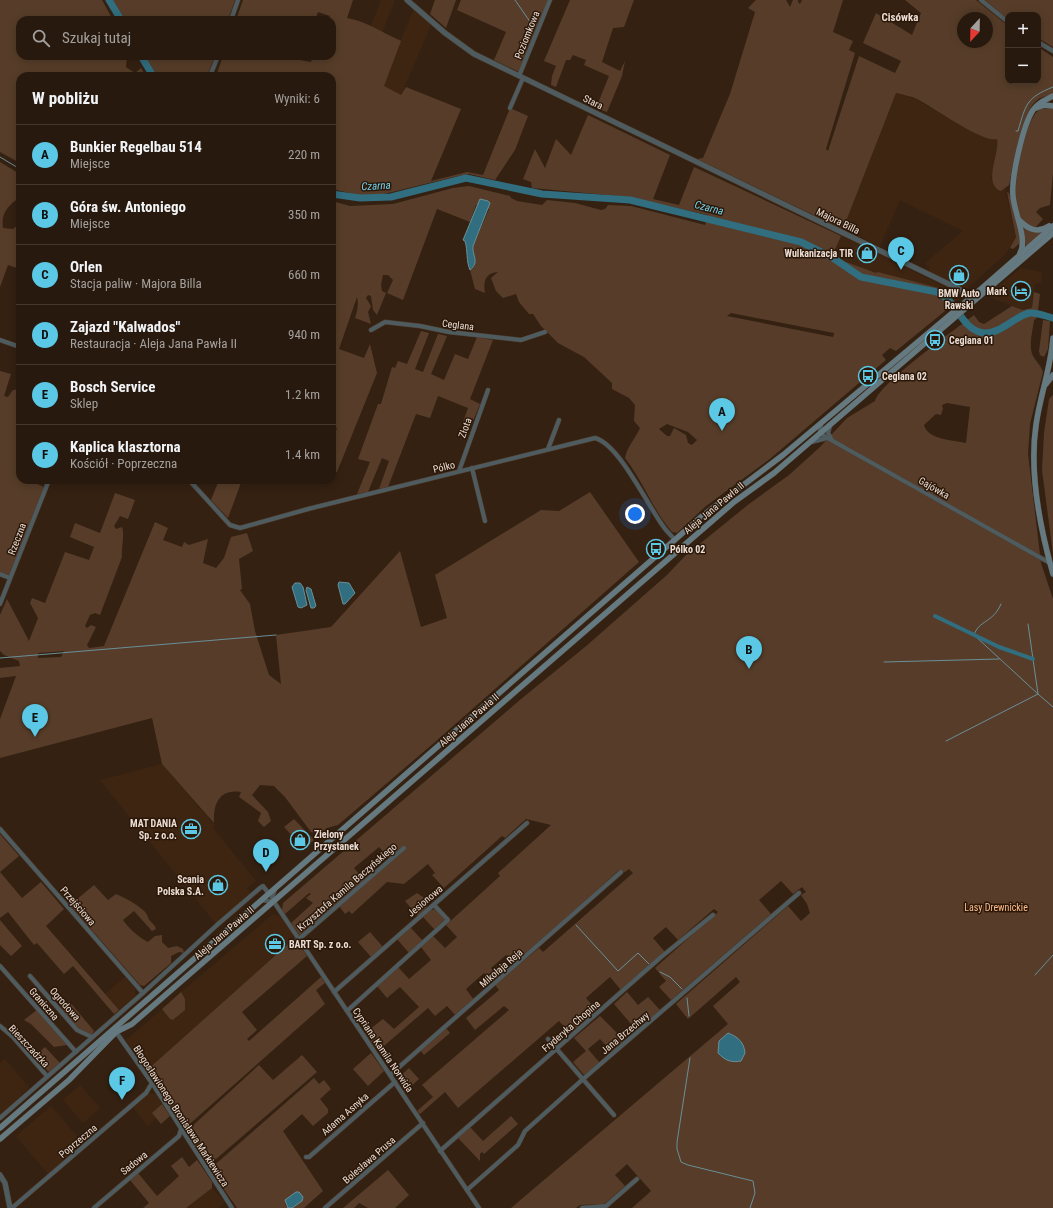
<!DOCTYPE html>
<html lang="pl">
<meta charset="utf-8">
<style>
:root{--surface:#27190e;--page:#33261c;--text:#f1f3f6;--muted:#a4a09e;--line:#43382e;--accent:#5bc8e6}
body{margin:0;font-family:"Roboto Condensed",sans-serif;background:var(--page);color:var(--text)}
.controls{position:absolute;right:12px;top:12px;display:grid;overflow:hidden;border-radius:8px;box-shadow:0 2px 10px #0003}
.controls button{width:36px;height:36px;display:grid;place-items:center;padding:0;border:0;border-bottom:1px solid var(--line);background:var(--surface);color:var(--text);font:20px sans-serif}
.compass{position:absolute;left:957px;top:12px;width:36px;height:36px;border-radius:50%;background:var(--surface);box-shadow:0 2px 10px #0003;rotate:202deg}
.you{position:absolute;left:635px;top:514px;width:14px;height:14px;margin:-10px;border:3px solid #fff;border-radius:50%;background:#1a73e8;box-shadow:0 0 0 6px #1a73e833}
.badge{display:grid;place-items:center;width:26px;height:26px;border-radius:50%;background:var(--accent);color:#111;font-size:13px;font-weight:700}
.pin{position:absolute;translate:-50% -33px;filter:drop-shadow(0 1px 2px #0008)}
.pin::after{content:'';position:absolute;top:21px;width:14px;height:12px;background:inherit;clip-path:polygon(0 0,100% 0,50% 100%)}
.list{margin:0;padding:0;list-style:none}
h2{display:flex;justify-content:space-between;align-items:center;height:52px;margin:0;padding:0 16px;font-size:17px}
h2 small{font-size:13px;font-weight:400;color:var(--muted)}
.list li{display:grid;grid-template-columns:26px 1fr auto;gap:12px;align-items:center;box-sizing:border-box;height:60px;padding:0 16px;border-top:1px solid var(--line)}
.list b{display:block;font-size:15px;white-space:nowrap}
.list p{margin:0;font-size:13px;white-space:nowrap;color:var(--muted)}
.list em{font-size:13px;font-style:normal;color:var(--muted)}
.icon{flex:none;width:22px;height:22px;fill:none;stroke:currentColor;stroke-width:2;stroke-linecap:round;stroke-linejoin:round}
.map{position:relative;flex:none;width:1053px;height:1208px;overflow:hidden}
.search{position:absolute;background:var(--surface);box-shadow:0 2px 10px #0003;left:16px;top:16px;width:320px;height:44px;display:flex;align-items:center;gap:10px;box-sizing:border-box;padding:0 14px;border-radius:12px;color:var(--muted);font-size:15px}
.panel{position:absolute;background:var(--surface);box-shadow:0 2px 10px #0003;left:16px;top:72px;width:320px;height:412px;border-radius:12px}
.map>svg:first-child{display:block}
.built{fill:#3e2512}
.green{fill:#573d29;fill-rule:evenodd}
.water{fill:#316e7f;stroke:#698f98}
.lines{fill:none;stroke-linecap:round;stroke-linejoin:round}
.stream{stroke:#698f98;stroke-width:1}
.canal{stroke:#316e7f;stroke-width:4}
.river{stroke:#316e7f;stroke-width:7}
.minor-casing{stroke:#513f31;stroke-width:5}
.tertiary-casing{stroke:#513f31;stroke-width:6}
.secondary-casing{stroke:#513f31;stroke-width:6}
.minor{stroke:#4e5b5f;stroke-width:4}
.tertiary{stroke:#4e5b5f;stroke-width:5}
.secondary{stroke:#647980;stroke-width:5.5}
.labels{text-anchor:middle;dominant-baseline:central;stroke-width:3;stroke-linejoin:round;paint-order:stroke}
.street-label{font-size:10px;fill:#ebddd4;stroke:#2a1708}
.poi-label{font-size:10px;font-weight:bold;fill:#ebddd4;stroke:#2a1708;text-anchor:start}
.park-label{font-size:10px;fill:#fdbc8c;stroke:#2a1708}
.neighbourhood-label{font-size:11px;font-weight:bold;fill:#ebddd4;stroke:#2a1708}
.water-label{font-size:11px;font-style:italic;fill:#72d1ed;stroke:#2a1708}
</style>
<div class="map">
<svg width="1053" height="1208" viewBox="0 0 1053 1208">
<rect width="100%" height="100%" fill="#342112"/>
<!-- built -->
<g class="built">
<polygon points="381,0 395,0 382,33 401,40 414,9 431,25 401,95 339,107"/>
<polygon points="896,93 916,99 958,124 990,139 997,139 999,146 991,179 1001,191 1007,188 1006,194 1016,237 1005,255 966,289 929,271 929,268 925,263 963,231 900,200 880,246 843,229"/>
<polygon points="841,236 960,294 958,297 959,299 956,302 939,288 878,272 876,274 841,260 834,252"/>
<polygon points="1021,268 1042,272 1041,283 1035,284 1032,308 1023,310 989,297 990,293"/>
<polygon points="162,764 215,826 213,828 256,881 247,888 251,893 216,924 100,780"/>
<polygon points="273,914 280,916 292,933 293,940 146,1071 126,1040 162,1009 170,1019 174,1020 185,1010 185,999 181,992"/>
<polygon points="125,977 135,989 135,996 119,1010 105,994"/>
<polygon points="5,1059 29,1087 0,1117 0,1063"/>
<polygon points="80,1085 100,1108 83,1123 63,1100"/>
<polygon points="150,1093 156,1094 162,1104 152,1113 156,1118 148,1126 133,1108"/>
<polygon points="51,1106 83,1143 48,1174 16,1136"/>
<polygon points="212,1188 225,1202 218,1208 186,1208"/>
</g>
<!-- green -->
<g class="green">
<polygon points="0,0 102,0 113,20 20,20 20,56 127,56 126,67 135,73 141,68 146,76 20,76 20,163 0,152"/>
<polygon points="112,0 235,0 228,20 124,20"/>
<path d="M243,0H353L347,18C366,21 383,33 401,41L384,86L401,95L406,87L461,109L431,181L467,172L483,175L510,108L528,116L515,150L495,180L469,174L454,177L384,194L363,196L332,189V76H216L223,56H301L300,60L311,62L313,56H332V20H328L330,16L318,12L315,20H236Z"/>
<polygon points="435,0 456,0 446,28 430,14"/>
<polygon points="461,0 548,0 519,72 494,60 506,32 457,10"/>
<polygon points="570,0 634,0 624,27 613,28 602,62 620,71 625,61 622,76 607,112 596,108 609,76 584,65 586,60 573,55 570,60 566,60 556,87 551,85 552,76 556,66 544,61"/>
<path d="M756,0H786L790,7L793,0H798V2L800,4L802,0H843L833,32L853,41L849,50L855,53L826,149L828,151L859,56L895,73L901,61L863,43L876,13L912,35L921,13L905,0H976L1008,26V81H1038V47L1053,57V94C1047,96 1040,97 1036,101C1022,112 1013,167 1009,185L1001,191C982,184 1000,154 997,139C982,143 933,107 917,99C911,96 903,95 896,93L843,229L697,159L703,158L730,94L755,12L748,8ZM963,18H987V42H963Z"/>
<polygon points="985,0 1053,0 1053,47 1038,38 1038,15 1008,15 1008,19"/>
<polygon points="144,56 215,56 207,76 156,76"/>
<path d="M1042,108L1053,109V173L1050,205L1040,208L1036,212L1043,219L1035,228C1030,226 1025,225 1022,220C1016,211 1015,198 1015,188C1015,170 1026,115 1042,108Z"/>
<path d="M588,115L670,155L653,199L679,205L694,167L841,236L834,252L841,260L876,273L878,272L939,288L956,302L896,351L890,348L882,355L886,360L771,458L706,506L677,533L672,532C653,510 643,481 625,458C627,447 635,439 640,428L634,421L635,405L629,398L612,389V383L584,357L558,343L541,326L533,314H529L519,302L516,294L503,298L496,291L491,278L498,272C485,273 483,282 485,293L475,289L470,270L474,267C476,257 472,254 473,246L489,209L476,205L470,222L437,209L403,300L387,293L393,280L388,275H383L381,285L382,291L386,293L377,315L373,310L371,296L368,295L366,298L371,306L368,312L371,324L355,318C357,312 359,303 357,297L339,349L364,358L370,344L377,373L337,472L332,471V442L337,428L332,426V201L350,206L393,204L453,188L469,186L510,196L511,198L517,201L542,205L547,200L575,203L601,210L605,209L608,205L631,206L705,225L708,215L628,197L532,188L531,182L523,179L535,149L545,168L556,139L571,155ZM731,313L834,333V334L833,337L727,316ZM667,424L688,432L697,440L692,445L688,443L686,435L674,428L670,436H667L659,429Z"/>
<path d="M0,162L20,174V201L16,200C6,208 1,215 3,228L13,229L20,223V269L8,265L0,287Z"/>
<polygon points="1007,192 1009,193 1021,242 1013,249 1010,248 1016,237"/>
<polygon points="1022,227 1031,232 1041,233 1026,246"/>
<path d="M1034,292L1040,294L1037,318L1034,320C1033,330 1028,346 1033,356C1036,362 1041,365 1043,372L1030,424L1028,454L1041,563L1053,599V1208H632L651,1191L627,1164L615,1175L625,1186L604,1204L580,1205L576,1208H511L728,1024L713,1006L740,982L736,977L688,1019L676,1004L788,906L801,921L810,913L807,904L801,895L806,892L802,887L793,894L781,881L759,900L771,914L671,1000L659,987L666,981L655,968L718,912L714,909L678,940L666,927L653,938L665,952L621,990L610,977L586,998L597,1011L571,1034L559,1021L458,1108L445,1092L420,1114L417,1111L433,1097L422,1085L509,1010L504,1006L475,1030L466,1018L499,990L495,985L539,948L543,952L633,873L629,869L625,872L618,871L515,964L506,955L491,968L499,978L493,983L484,973L466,989L474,1000L456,1016L447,1006L435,1016L428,1008L378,1051L365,1033L383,1019L394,1029L419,1007L400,987L387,998L377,986L398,967L409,979L431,960L421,947L433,936L445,948L457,937L446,925L500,876L498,873L551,825L526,819L505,838L502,836L444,888L432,875L435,873L428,864L404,884L387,882L352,914L349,911L345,914L339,906L389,858L379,847L354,868L364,880L300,936L291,923L313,903L306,898L311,894L309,893L285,914L282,910L283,903L521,699L585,647L667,575L686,555L749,504L789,475L820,447L847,418L875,401C880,383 956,329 974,315L979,322L984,324L1012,306L1023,310L1032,308ZM947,403L970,407L966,443C953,440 928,440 924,425L936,414L941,415L943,409L942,405Z"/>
<polygon points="1043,320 1050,321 1048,349 1044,357 1040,355 1039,351"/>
<polygon points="421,331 429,333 415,369 423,372 438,334 447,336 431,374 444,380 455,354 468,359 477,337 493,340 470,399 480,404 471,426 463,422 468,408 438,396 430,418 416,414 388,487 379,489 389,461 382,458 368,492 357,494 370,462 358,459 378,404 381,404 392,367 395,368 398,361 407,364"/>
<polygon points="0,371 11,374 4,396 8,397 13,390 20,389 20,469 18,476 20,477 20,480 28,480 44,487 9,577 0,573"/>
<polygon points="1053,395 1053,554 1042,470 1044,433 1049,399"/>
<polygon points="219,480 242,480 228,518 211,500"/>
<path d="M590,492L639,562L435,742L338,825L327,828L320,834L311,832L285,797L274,786L260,785L252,795L268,812L271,821L264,827L258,821L261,813L239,797L241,792C219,789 213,804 214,823L162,764L152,718L0,758V719L16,676L0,678V668L20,666L19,661L4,655L0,651V615L7,599L29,641L38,618L30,603L32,598L45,603L65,552L89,560L94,547L70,537L75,523L100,533L115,493L135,500L128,519L120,516L114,526L116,529L122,527C125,536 121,547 122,557L100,615L95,613L90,615L85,626L87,628L91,625L96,627L87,645L89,648L104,646L155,522L168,528L163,540L182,547L184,542L189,545L208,539L203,563L216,568L224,558L231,537L247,533L253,551L239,559L242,589L240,590L250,604L255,631L269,675L281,684L276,635L331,627L400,551L421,627L447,618L435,575L541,510L559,511ZM64,651L61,657L38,658V653Z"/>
<polygon points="294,819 314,840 304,849 284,827"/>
<polygon points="0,834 19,856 0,872"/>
<polygon points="0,872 22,898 41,882 64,909 46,926 119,1010 114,1014 73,966 64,974 37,943 34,945 8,912 0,918"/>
<path d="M94,885L108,900L116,894C126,898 140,906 146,913C148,916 148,919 150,921C153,924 155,925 156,929L152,931L134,911L123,920C127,927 141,939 148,942L155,936L162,935V942L168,948L177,946L183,949L184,953L179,952L171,956V963L144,986L140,985L70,905Z"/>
<polygon points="417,893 423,897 427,904 426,908 418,916 405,901"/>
<polygon points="436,909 446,920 435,930 422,916 430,910"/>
<polygon points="0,920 22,946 11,956 0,945"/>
<polygon points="410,927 423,941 409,953 397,939"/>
<polygon points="370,932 383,947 371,957 358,942"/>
<polygon points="295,938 307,956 242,1012 257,1030 247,1039 249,1041 321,977 325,983 316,990 325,1004 184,1129 146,1071"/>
<polygon points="181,992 185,999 185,1010 173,1020 170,1019 162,1009"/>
<polygon points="627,992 638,1005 648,997 660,1010 637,1031 614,1004"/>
<polygon points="69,1001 94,1031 92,1035 77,1029 60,1009"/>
<polygon points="37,1010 67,1045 54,1047 31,1024 24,1020"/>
<polygon points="600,1016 625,1041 612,1052 600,1039 588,1049 600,1063 584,1075 573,1062 586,1051 574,1038"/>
<polygon points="446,1028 450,1033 424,1055 420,1050"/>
<polygon points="45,1047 60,1063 49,1072 34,1057"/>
<polygon points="371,1053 384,1071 368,1086 353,1069"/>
<polygon points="302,1055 317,1072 208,1166 186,1132 188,1130 259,1065 273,1080"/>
<polygon points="409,1068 419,1079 405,1092 397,1079"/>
<polygon points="314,1078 319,1084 324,1080 331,1089 320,1099 328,1109 328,1113 313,1126 302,1114 283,1131 323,1191 304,1208 292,1208 302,1201 285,1204 288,1208 237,1208 210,1169"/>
<polygon points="162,1104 170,1116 161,1124 152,1113"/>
<polygon points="511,1116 518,1124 484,1154 482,1152 480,1154 480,1161 458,1138 470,1127 483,1141"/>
<polygon points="182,1157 189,1167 197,1160 212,1182 212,1188 186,1208 143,1208 149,1203 130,1180 138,1173 157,1196 179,1176 171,1166"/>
<polygon points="388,1170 409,1195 395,1208 368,1208 359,1203 354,1208 343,1208"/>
</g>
<!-- water -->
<g class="water">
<path d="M480,199L488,201L490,203L473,246C472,256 480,262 470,270C466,261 468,251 465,241L463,240Z"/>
<polygon points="339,582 349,583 355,593 345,604 343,604 338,585"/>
<polygon points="295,583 300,583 303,587 307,605 301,608 298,607 292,587"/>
<polygon points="307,587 311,589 316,606 314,608 311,608 306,590"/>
<path d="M728,1033C738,1037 744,1042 745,1053L741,1061C730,1063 725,1060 718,1053L719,1041Z"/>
<polygon points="296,1192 299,1192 303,1197 302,1201 292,1208 288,1208 285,1200"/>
</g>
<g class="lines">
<!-- stream -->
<g class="stream">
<polyline points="515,0 533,26"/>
<path d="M1016,131H1018C1026,104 1026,98 1053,87"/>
<polyline points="0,157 20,169"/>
<polyline points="1028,624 1038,694 1053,707"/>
<polyline points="0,658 276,635"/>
<polyline points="884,662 999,659"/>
<path d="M946,741L1038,694L974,635C979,620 993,623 1001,604"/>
<polyline points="576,925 618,971 638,953 649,964"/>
<polyline points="660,972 670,977 682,989"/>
<polyline points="1035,975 1053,955"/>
<polyline points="687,998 689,1016"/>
<polyline points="690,1058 677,1142 677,1149 681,1162 688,1165 753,1181 755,1193 750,1208"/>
</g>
<!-- canal -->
<polyline class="canal" points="935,616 999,647 1033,659"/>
<!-- river -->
<g class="river">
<polyline points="109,0 121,20"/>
<polyline points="141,56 153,76"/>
<path d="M332,194L360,198L391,197L466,178L542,194L630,200L801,242L833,258L861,277L937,292C957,300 961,330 984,333C1000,334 1014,317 1029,313C1037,312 1045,316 1053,318"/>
</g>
<!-- minor casing -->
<g class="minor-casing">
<g id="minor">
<polyline points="981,0 1008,22"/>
<polyline points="231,20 238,0"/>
<polyline points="1038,42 1053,51"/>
<polyline points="210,76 218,56"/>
<polyline points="519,76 550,0"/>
<polyline points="510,108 523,78"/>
<polyline points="371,330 385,322 420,326 449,332 521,340 545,332"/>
<polyline points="0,340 20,347"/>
<polyline points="821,424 820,432 824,436 1050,563"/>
<polyline points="830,426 828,433 832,440"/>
<polyline points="811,442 827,438"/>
<polyline points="548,449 559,420"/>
<polyline points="472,468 485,521"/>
<polyline points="459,471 488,390"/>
<path d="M189,480L230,525L240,528L308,509L595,438C619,444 648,506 663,526C666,531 671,535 675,540"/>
<polyline points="0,574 10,578"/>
<polyline points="0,604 49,480"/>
<polyline points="0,829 143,993"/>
<polyline points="275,889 272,898 274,902 479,1208"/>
<polyline points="262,900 274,902"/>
<polyline points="299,939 404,848"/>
<polyline points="0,966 76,1052"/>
<polyline points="30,976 77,1030 92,1037"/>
<polyline points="334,992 527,823"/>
<polyline points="347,1011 448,920 434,905"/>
<polyline points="0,1026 13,1037 47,1076"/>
<polyline points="116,1032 152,1083 232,1208"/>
<polyline points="548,1039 614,1115"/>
<polyline points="390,1075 621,872"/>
<polyline points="0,1118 143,993 217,925 260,888 263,886 269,894"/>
<polyline points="440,1151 661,957 713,915"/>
<polyline points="306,1157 309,1157 395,1082"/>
<polyline points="467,1190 518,1145 525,1131 582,1080 799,893"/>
<polyline points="12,1208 146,1093 152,1083"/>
<polyline points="94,1208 179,1136 181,1129"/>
<polyline points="325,1208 423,1123"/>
<polyline points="582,1208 606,1206 637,1179"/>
</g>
</g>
<!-- tertiary casing -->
<g class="tertiary-casing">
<g id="tertiary">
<polyline points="407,0 445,33 474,54 959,289 970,299"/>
<polyline points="0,1175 5,1183 10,1208"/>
</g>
</g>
<!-- secondary casing -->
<g class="secondary-casing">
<g id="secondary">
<polyline points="1036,108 1044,105 1053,106"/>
<path d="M1019,220C1028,229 1037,234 1049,226"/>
<path d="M1020,253C1028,240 1014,212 1013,196C1011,178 1023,125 1033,110C1038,103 1045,100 1053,96"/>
<path d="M1053,338C1051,367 1040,396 1036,425C1029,473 1040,528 1053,574"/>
<polyline points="1046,384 1053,375"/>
<polyline points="0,1128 701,517 783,455 982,288 1053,226"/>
<polyline points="0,1139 69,1080 116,1032 132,1024 734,502 774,473 1053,233"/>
</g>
</g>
<!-- minor -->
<use href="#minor" class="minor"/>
<!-- tertiary -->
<use href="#tertiary" class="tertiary"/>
<!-- secondary -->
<use href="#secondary" class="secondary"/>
</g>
<!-- icons -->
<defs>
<g id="shop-ring" transform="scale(1)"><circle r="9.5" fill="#2a1708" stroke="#5bc8e6" stroke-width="1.5"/><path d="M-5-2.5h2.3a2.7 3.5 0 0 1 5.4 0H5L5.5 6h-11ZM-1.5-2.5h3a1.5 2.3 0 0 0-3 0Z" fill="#5bc8e6"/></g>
<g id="hotel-ring" transform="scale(1)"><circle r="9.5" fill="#2a1708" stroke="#5bc8e6" stroke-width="1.5"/><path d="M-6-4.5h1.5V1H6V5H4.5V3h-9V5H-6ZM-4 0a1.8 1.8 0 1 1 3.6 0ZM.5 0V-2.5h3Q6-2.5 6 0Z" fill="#5bc8e6"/></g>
<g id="bus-ring" transform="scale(1)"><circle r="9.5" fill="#2a1708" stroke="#5bc8e6" stroke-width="1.5"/><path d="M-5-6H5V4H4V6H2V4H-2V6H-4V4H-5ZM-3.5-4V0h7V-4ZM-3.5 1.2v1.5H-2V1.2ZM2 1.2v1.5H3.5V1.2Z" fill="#5bc8e6"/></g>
<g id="office-ring" transform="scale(1)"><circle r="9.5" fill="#2a1708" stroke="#5bc8e6" stroke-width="1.5"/><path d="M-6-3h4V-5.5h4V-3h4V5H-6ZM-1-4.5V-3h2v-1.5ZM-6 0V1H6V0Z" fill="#5bc8e6"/></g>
</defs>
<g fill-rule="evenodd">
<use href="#shop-ring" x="867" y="253"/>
<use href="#shop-ring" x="959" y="275"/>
<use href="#hotel-ring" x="1021" y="291"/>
<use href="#bus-ring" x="935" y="340"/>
<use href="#bus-ring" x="868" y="376"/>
<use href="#bus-ring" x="656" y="549"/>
<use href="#office-ring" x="191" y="829"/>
<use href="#shop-ring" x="300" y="840"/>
<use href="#shop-ring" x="218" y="885"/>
<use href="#office-ring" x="275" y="944"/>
</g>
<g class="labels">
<!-- street labels -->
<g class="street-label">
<text transform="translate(527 35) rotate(-68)">Poziomkowa</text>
<text transform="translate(593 102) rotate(26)">Stara</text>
<text transform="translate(838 221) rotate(26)">Majora Billa</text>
<text transform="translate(458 325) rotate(7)">Ceglana</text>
<text transform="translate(465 428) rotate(-70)">Złota</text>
<text transform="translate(444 467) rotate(-14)">Pólko</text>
<text transform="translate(934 488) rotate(30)">Gajówka</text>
<text transform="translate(714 508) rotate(-40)">Aleja Jana Pawła II</text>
<text transform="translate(17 539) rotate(-69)">Rzeczna</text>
<text transform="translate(469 720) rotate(-41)">Aleja Jana Pawła II</text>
<text transform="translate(347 887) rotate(-41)">Krzysztofa Kamila Baczyńskiego</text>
<text transform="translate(425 901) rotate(-40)">Jesionowa</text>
<text transform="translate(78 906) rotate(49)">Przejściowa</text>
<text transform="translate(224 933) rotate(-41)">Aleja Jana Pawła II</text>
<text transform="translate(501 968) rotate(-41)">Mikołaja Reja</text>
<text transform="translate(44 1004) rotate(49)">Graniczna</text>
<text transform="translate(65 1004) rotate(49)">Ogrodowa</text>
<text transform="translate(571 1026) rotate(-41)">Fryderyka Chopina</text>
<text transform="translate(625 1033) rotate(-40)">Jana Brzechwy</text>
<text transform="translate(29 1046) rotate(47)">Bieszczadzka</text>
<text transform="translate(383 1050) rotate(56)">Cypriana Kamila Norwida</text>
<text transform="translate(345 1114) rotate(-41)">Adama Asnyka</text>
<text transform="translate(181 1116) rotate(57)">Błogosławionego Bronisława Markiewicza</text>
<text transform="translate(78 1141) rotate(-40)">Poprzeczna</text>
<text transform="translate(369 1160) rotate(-41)">Bolesława Prusa</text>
<text transform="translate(134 1163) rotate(-39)">Sadowa</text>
</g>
<!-- poi labels -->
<g class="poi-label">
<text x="853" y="253" text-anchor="end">Wulkanizacja TIR</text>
<text x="1007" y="291" text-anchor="end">Mark</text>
<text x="959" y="293" text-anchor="middle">BMW Auto<tspan x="959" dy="12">Rawski</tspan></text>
<text x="949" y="340">Ceglana 01</text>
<text x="882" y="376">Ceglana 02</text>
<text x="670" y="549">Pólko 02</text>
<text x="177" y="823" text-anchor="end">MAT DANIA<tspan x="177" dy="12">Sp. z o.o.</tspan></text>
<text x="314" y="834">Zielony<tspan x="314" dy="12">Przystanek</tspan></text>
<text x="204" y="879" text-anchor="end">Scania<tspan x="204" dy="12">Polska S.A.</tspan></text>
<text x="289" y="944">BART Sp. z o.o.</text>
</g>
<!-- park labels -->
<g class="park-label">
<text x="996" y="907">Lasy Drewnickie</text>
</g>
<!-- neighbourhood labels -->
<g class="neighbourhood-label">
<text x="900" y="17">Cisówka</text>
</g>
<!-- water labels -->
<g class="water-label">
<text transform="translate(376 186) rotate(-3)">Czarna</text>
<text transform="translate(709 208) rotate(14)">Czarna</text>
</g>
</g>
</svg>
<div class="controls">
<button>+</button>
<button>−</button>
</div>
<svg class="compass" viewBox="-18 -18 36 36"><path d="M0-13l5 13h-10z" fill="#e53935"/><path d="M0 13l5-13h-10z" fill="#a4a09e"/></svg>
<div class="you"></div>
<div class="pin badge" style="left:722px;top:431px">A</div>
<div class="pin badge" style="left:749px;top:669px">B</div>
<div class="pin badge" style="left:901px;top:270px">C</div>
<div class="pin badge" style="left:266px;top:872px">D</div>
<div class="pin badge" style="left:35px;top:737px">E</div>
<div class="pin badge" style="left:122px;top:1100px">F</div>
<div class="search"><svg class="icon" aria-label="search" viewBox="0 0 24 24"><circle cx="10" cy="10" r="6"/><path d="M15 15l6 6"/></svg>Szukaj tutaj</div>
<section class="panel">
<h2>W pobliżu<small>Wyniki: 6</small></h2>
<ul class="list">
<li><span class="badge">A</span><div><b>Bunkier Regelbau 514</b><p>Miejsce</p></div><em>220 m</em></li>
<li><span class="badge">B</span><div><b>Góra św. Antoniego</b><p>Miejsce</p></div><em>350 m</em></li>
<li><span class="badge">C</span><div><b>Orlen</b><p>Stacja paliw · Majora Billa</p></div><em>660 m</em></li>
<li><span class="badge">D</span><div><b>Zajazd &quot;Kalwados&quot;</b><p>Restauracja · Aleja Jana Pawła II</p></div><em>940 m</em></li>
<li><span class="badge">E</span><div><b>Bosch Service</b><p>Sklep</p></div><em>1.2 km</em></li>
<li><span class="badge">F</span><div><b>Kaplica klasztorna</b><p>Kościół · Poprzeczna</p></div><em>1.4 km</em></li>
</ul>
</section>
</div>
